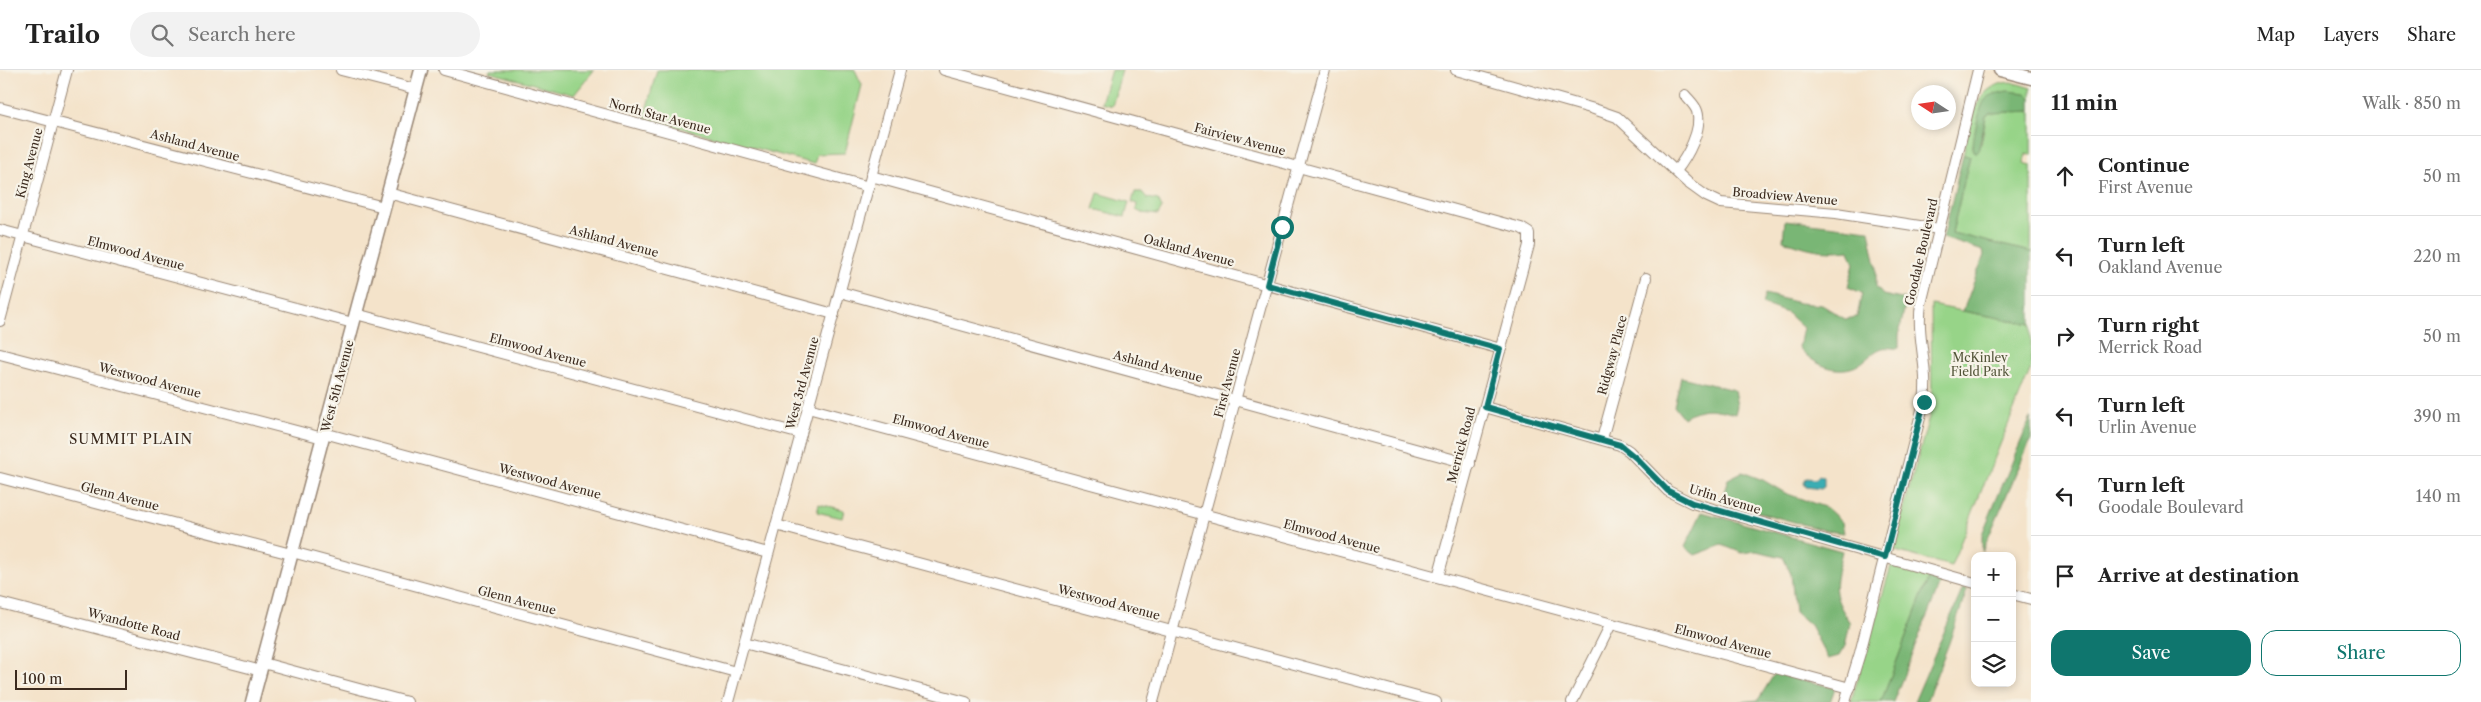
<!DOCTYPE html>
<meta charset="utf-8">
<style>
:root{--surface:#fff;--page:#f2f2f2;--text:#222;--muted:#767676;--line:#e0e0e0;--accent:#0f766e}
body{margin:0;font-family:"Libre Caslon Text",serif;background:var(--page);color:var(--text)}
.controls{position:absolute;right:15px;bottom:15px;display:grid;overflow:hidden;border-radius:10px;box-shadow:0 2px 8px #0003}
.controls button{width:45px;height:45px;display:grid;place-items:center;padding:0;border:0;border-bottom:1px solid var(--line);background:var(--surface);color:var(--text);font:25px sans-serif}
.compass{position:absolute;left:1911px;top:15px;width:45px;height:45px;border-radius:50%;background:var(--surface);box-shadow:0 2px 8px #0003;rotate:282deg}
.scale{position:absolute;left:15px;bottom:12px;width:112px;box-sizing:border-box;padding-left:5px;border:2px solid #3b2a1e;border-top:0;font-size:14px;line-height:18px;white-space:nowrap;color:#3b2a1e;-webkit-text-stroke:4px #f7f3e8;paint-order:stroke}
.stop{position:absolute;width:15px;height:15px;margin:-11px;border:4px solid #0f766e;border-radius:50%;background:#fff}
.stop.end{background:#0f766e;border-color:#fff;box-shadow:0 1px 5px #0008}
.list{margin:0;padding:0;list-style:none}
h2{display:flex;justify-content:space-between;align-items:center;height:65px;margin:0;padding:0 20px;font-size:21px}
h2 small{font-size:16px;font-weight:400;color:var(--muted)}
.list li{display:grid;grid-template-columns:32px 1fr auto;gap:15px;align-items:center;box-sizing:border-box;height:80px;padding:0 20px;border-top:1px solid var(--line)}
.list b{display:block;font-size:19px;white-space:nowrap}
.list p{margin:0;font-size:16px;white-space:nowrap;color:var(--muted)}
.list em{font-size:16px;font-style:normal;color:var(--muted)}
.actions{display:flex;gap:10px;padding:15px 20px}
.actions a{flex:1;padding:11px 0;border:1px solid var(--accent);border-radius:15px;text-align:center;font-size:18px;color:var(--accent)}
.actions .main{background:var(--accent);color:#fff}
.icon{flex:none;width:28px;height:28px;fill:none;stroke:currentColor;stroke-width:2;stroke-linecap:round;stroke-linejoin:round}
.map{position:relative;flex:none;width:2031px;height:632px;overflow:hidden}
header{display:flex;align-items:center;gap:30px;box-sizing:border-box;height:70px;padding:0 25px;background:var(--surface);border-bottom:1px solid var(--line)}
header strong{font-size:24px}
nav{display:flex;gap:28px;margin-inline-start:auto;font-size:18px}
.search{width:350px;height:45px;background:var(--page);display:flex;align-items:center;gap:12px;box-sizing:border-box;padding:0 18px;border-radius:28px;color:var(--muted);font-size:19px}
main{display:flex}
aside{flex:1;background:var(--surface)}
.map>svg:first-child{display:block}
.green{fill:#97d488;stroke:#697f53}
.forest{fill:#79b674;stroke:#5a7049}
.water{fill:#3badb3;stroke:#3b6c68}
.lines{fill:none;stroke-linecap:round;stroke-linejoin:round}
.minor-casing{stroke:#988674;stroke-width:12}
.major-casing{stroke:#988674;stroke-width:15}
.minor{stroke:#fff;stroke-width:10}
.major{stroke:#fff;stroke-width:12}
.route{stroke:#0f766e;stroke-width:6}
.labels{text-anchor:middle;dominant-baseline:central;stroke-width:4.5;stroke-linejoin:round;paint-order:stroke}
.street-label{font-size:12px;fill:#3b2a1e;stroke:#f7f3e8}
.park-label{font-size:12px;fill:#525438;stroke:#f7f3e8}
.neighbourhood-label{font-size:14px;letter-spacing:1px;fill:#3b2a1e;stroke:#f7f3e8}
</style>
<header>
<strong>Trailo</strong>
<div class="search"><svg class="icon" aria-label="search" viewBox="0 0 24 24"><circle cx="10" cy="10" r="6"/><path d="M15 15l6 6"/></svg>Search here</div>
<nav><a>Map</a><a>Layers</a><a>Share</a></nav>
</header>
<main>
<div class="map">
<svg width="2031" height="632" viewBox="0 0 2031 632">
<rect width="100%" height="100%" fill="#f7f3e8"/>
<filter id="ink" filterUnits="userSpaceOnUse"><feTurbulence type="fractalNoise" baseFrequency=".02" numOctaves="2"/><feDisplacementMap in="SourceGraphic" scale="10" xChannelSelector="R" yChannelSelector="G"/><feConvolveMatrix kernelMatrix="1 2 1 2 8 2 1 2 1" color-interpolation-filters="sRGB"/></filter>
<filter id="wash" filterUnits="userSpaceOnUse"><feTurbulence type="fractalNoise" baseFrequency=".0096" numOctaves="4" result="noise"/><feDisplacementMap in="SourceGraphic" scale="20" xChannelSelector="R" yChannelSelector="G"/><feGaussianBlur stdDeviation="1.12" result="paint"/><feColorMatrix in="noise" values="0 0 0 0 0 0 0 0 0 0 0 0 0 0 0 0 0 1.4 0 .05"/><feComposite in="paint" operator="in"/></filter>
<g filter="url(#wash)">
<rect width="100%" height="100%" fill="#f4e3ca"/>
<!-- green -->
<g class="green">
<polygon points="490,0 594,0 574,25 489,2"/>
<polygon points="657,0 855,0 862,15 845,83 817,84 814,94 644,48"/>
<polygon points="1111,0 1122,0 1112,36 1101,33"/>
<path d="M2012,12L2031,18V28L2019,22L1986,30L1972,79L1981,74L1986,46L1990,43L2031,41V85L2026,84L2024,93L2031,95V182L1952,163L1970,86L1963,85C1970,56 1973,13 2012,12Z"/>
<polygon points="1135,122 1142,122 1147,128 1158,130 1162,138 1158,145 1142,143 1136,140 1137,134 1132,132"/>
<polygon points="1098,123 1129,132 1125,147 1093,139"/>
<polygon points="1931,235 2031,254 2031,298 1951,496 1892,480 1932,337"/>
<polygon points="819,434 844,440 842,448 817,442"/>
<polygon points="1891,496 1929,507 1881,632 1851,632"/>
</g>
<!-- forest -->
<g class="forest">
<path d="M2007,21L2026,23L2031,28V41L1990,43L1986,46L1978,82H1974C1970,76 1980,36 1985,30C1990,24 2000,23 2007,21Z"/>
<polygon points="1963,85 1970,86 1952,163 2031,182 2031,254 1963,241 1984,185 1983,181 1943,168"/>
<path d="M1785,150L1869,160L1876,196V217L1883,225L1906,230L1899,265V278C1893,279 1885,276 1880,279C1874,281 1865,291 1858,295C1838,306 1811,294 1799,277L1803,258L1787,243L1762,234L1765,224L1799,233L1822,235L1845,249L1857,247L1862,223L1848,217L1854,194L1849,180C1822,183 1808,179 1783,170Z"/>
<path d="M1681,307L1734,320L1737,336L1735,344C1716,339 1700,335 1683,348L1674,336Z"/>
<polygon points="2031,347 2031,369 1982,482 1982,464"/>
<polygon points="1742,402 1763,410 1785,423 1827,438 1842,452 1844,463 1827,461 1721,432 1728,409"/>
<path d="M1702,442L1842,481C1834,517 1830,521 1850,553L1845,576L1839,586L1828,589L1810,555L1795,542L1791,504L1783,487L1756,481L1742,483L1722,475L1695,485L1685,477Z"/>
<polygon points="1929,507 1941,511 1893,632 1881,632"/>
<polygon points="1963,518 1967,520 1949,573 1926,632 1914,632"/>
<polygon points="1775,603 1835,618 1830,632 1739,632 1758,630"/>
</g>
<!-- water -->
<polygon class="water" points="1819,405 1824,407 1824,417 1821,419 1806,417 1804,413 1806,408 1816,409"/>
</g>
<g filter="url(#ink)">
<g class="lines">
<!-- minor casing -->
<g class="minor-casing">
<g id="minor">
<polyline points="341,0 415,19"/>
<polyline points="444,0 869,117"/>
<polyline points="944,0 1481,147 1521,158 1529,163 1529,175 1438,507"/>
<polyline points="1456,0 1594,39 1617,47 1688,113 1706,126 1721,133 1836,143 1939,159"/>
<polyline points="0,38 384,137"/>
<path d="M1676,101C1687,87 1703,59 1697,41C1695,35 1689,30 1685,25"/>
<polyline points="871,106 1501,279"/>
<polyline points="388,123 834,244"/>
<polyline points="0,160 353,253"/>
<polyline points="840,222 1470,394"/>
<polyline points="356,244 801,364"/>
<polyline points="0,251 67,0"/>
<polyline points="0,284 323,368"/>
<polyline points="1485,337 1620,375 1629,381 1668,421 1692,433 1975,513"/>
<polyline points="808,338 1850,618"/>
<polyline points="324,363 768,483"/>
<polyline points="1602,369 1646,208"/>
<polyline points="0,408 291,484"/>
<polyline points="776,455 1436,632"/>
<polyline points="292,482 736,602"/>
<polyline points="2012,524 2031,529"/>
<polyline points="0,533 261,601"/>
<polyline points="744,573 966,632"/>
<polyline points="263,593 407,632"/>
<polyline points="728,632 900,0"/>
<polyline points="1153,632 1325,0"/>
<polyline points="1572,632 1611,554"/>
<path d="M1845,632L1860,583L1924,332C1929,297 1916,267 1921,234L1978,0"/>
</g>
</g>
<!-- major casing -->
<g class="major-casing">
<g id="major">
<polyline points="2000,0 2031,8"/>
<polyline points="252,632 421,0"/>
</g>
</g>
<!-- minor -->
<use href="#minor" class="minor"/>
<!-- major -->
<use href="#major" class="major"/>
</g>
</g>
<g class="lines" filter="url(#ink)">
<!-- route -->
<polyline class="route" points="1282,157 1267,215 1500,279 1485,337 1620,375 1636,388 1668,421 1692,433 1885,487 1924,332"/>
</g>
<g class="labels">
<!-- street labels -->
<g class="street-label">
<text transform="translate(660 46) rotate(15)">North Star Avenue</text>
<text transform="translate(1240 69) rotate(15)">Fairview Avenue</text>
<text transform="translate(195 75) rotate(15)">Ashland Avenue</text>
<text transform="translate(29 93) rotate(-75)">King Avenue</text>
<text transform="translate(1785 126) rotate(5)">Broadview Avenue</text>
<text transform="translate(614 171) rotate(15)">Ashland Avenue</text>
<text transform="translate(1189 180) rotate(15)">Oakland Avenue</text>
<text transform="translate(1921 182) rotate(-77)">Goodale Boulevard</text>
<text transform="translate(136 183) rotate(15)">Elmwood Avenue</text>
<text transform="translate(538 280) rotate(15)">Elmwood Avenue</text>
<text transform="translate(1612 285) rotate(-75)">Ridgway Place</text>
<text transform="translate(1158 296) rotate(15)">Ashland Avenue</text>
<text transform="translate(150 310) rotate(15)">Westwood Avenue</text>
<text transform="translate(802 313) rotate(-75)">West 3rd Avenue</text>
<text transform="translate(1227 313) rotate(-75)">First Avenue</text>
<text transform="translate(337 316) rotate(-75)">West 5th Avenue</text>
<text transform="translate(941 361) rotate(15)">Elmwood Avenue</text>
<text transform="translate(1461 375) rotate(-75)">Merrick Road</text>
<text transform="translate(550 411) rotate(15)">Westwood Avenue</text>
<text transform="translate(120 426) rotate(15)">Glenn Avenue</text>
<text transform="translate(1725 429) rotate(17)">Urlin Avenue</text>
<text transform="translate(1332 466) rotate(15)">Elmwood Avenue</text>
<text transform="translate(517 530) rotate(15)">Glenn Avenue</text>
<text transform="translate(1109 532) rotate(15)">Westwood Avenue</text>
<text transform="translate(134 554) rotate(15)">Wyandotte Road</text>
<text transform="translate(1723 571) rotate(15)">Elmwood Avenue</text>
</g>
<!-- park labels -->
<g class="park-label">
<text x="1980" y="287">McKinley<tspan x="1980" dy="14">Field Park</tspan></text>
</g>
<!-- neighbourhood labels -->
<g class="neighbourhood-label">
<text x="131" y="369">SUMMIT PLAIN</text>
</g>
</g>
</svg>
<div class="controls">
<button>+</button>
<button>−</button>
<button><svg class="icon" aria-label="layers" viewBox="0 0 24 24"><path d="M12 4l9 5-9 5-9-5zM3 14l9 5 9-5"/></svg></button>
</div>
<svg class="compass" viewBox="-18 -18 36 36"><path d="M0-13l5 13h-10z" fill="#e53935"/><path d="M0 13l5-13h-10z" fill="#767676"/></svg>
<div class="scale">100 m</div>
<div class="stop" style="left:1282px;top:157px"></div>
<div class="stop end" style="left:1924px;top:332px"></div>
</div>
<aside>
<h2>11 min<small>Walk · 850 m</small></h2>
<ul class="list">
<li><svg class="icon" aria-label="ahead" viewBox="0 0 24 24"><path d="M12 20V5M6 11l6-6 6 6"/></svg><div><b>Continue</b><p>First Avenue</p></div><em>50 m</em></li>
<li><svg class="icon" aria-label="left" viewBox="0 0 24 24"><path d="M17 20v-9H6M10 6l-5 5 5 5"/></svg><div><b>Turn left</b><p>Oakland Avenue</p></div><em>220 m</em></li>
<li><svg class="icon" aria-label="right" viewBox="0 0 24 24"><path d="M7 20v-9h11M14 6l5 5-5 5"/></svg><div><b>Turn right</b><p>Merrick Road</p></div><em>50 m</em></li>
<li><svg class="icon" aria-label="left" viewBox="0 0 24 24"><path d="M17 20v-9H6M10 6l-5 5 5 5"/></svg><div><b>Turn left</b><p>Urlin Avenue</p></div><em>390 m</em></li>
<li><svg class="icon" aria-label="left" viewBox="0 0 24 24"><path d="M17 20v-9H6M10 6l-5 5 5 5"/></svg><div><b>Turn left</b><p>Goodale Boulevard</p></div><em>140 m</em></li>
<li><svg class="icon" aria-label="arrive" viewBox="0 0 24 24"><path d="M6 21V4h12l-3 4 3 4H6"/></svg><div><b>Arrive at destination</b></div></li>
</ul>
<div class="actions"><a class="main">Save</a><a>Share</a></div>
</aside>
</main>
